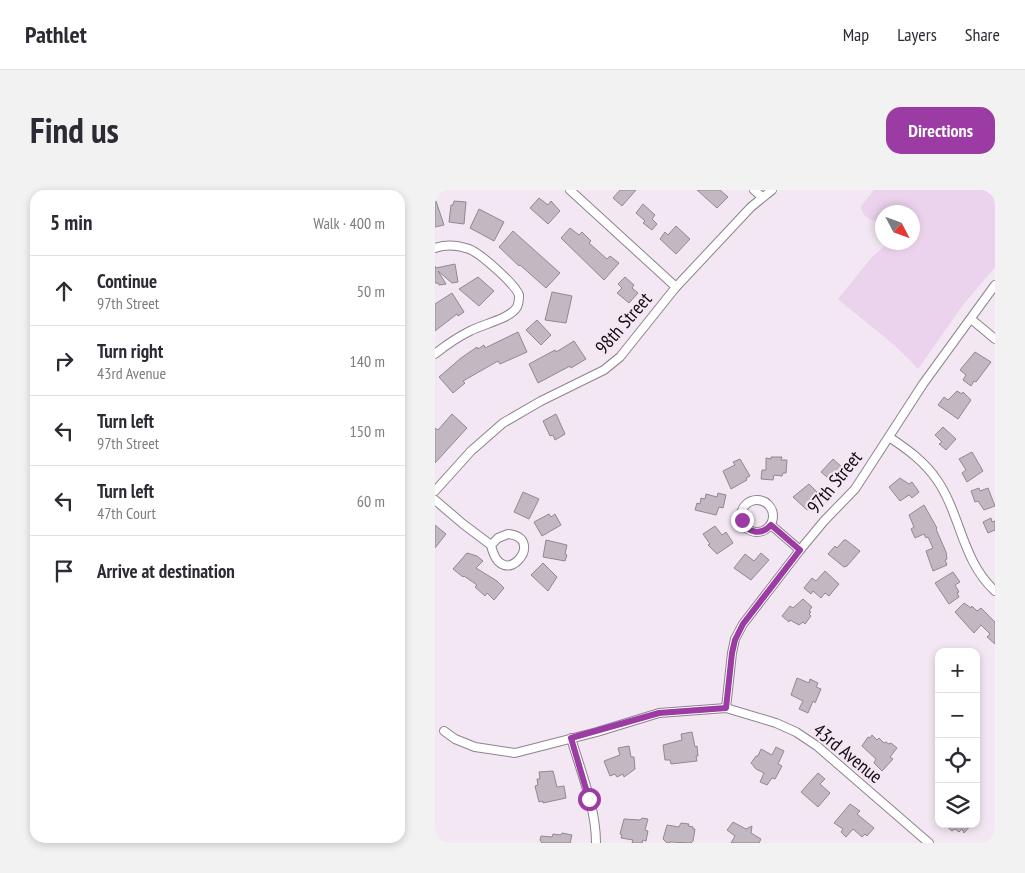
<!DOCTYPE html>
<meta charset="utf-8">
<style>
:root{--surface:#fff;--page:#f2f2f3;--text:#2b2b33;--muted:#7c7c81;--line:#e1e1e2;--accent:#9b3ba3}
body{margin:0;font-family:"PT Sans Narrow",sans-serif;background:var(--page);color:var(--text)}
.controls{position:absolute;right:15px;bottom:15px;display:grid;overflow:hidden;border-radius:10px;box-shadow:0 2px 8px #0003}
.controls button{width:45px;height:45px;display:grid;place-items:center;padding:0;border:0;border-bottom:1px solid var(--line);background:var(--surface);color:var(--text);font:25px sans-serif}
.compass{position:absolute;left:440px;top:15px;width:45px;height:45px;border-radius:50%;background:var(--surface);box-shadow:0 2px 8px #0003;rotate:131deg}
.stop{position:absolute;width:15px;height:15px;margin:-11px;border:4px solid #9b3ba3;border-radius:50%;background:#fff}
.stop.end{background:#9b3ba3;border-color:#fff;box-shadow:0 1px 5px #0008}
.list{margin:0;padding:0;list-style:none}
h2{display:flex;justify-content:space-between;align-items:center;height:65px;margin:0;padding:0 20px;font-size:21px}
h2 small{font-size:16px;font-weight:400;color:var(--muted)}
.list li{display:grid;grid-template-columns:32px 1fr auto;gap:15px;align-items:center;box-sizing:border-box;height:70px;padding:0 20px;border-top:1px solid var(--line)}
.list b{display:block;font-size:19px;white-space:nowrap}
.list p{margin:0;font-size:16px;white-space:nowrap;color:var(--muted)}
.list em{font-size:16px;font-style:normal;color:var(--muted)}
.icon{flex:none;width:28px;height:28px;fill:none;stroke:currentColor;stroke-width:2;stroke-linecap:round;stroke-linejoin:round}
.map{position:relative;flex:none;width:560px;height:653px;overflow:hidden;border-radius:15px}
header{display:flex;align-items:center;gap:30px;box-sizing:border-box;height:70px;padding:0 25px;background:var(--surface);border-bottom:1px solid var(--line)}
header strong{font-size:24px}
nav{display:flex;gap:28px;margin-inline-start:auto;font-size:18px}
.intro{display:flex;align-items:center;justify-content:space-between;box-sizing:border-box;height:120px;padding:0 30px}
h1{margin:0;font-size:35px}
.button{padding:12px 22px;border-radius:15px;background:var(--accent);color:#fff;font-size:18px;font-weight:700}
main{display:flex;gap:30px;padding:0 30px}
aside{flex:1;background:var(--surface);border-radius:15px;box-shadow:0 2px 8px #0003}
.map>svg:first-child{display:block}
.green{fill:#ecd3ed}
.building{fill:#c2b8c2;stroke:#928892}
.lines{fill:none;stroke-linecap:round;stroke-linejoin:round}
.street-casing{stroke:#8d838d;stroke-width:10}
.street{stroke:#fff;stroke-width:8}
.route{stroke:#9b3ba3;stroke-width:6}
.labels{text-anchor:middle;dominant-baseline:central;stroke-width:4.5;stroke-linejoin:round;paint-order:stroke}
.street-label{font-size:19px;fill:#100c10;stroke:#f2e7f2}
</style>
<header>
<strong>Pathlet</strong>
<nav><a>Map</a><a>Layers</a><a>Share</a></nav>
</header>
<div class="intro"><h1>Find us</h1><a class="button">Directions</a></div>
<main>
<aside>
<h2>5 min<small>Walk · 400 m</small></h2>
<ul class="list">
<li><svg class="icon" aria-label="ahead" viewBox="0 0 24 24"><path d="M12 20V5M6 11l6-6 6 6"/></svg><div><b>Continue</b><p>97th Street</p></div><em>50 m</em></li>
<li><svg class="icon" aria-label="right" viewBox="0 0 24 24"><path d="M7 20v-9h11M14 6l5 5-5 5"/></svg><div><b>Turn right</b><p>43rd Avenue</p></div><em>140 m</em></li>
<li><svg class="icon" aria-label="left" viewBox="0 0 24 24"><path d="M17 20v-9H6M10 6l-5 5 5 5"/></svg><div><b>Turn left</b><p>97th Street</p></div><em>150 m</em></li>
<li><svg class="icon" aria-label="left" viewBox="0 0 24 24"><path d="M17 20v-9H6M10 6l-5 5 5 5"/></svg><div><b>Turn left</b><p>47th Court</p></div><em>60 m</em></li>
<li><svg class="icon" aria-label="arrive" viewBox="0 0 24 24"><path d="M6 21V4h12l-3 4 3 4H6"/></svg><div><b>Arrive at destination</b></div></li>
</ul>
</aside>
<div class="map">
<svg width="560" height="653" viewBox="0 0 560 653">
<rect width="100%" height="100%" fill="#f2e7f2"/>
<!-- green -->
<path class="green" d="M439,0H560V77L528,115L483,179C460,152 429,132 403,109L437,67L453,53L478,52V22H448L447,35C439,29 427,30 426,16Z"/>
<!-- building -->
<g class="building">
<polygon points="185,0 201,0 187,16 178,8"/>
<polygon points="262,0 285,0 293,7 282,18"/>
<polygon points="104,8 113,15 116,11 125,21 113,34 95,18"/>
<polygon points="0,11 1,11 9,35 0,37"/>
<polygon points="19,11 31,12 29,34 14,32 16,15 18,15"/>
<polygon points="208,14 220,25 217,29 222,34 217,40 208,33 210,31 201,23"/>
<polygon points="44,19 69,32 59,51 35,38"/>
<polygon points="241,36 255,49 241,64 225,49 230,42 233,45"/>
<polygon points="135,38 144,45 147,42 156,51 154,53 172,69 175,66 184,73 169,90 126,48"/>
<polygon points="78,41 125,83 111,98 85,75 84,76 64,57"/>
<polygon points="20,74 23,92 17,93 3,81 11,94 4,95 3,93 0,93 0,76 1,78"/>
<polygon points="43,87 59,101 44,116 24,99"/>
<polygon points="190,87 199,95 197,98 203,103 194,113 182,103 187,98 183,94"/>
<polygon points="117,102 137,106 131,133 110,130"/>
<polygon points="17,103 29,122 23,126 22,124 0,141 0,114"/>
<polygon points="102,130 116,145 106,155 91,140"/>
<polygon points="83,142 92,162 65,174 63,171 28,191 30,193 18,203 4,187 26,168 42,157 43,159 49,155 50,158"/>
<polygon points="139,151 151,169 136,178 135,176 103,193 94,174 120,160 121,162"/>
<polygon points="540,162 556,172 541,192 539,191 536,196 528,190 531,185 525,180"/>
<polygon points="522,201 527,204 528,202 536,210 523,229 503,215 509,207 513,210"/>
<polygon points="17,224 32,238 0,273 0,238 3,240"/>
<polygon points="121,224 130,244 120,250 118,245 115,246 108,231"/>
<polygon points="508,237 521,249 511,260 504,254 507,252 500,245"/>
<polygon points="537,262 548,281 532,292 527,283 531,280 524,269"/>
<polygon points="336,267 347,267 346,270 352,270 351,283 348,283 347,286 339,285 338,290 326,289 327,280 331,280 331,268 336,269"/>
<polygon points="305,269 315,286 311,288 312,290 296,299 288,281 300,275 298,272"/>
<polygon points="398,269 408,278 403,283 405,285 398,292 386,282"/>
<polygon points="465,288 474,294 477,292 484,302 477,308 474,305 465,311 454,297"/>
<polygon points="374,294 386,306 372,320 358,307"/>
<polygon points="544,298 545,301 553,298 560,316 549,320 543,311 540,312 536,301"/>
<polygon points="88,302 104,309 94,329 79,322"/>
<polygon points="283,303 291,305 288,318 284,317 281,325 260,320 262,313 265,314 266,308 270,309 271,304 282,307"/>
<polygon points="489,315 502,338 501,339 511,362 512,369 510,370 512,375 498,381 491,361 498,358 493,347 491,348 489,344 480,348 476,339 479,337 474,325"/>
<polygon points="114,324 116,327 120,324 126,335 107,346 99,332"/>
<polygon points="556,328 557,332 560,331 560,340 553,343 548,332"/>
<polygon points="0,335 11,344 0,358"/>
<polygon points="280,336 287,345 291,342 298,353 282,364 273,355 275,354 268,344"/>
<polygon points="111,350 132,355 130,364 132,365 130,371 108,367"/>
<polygon points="409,350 411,350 425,361 412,376 409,377 393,364 400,356 402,358"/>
<polygon points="32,363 42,366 48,371 41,378 62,391 69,398 59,410 52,403 50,406 40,397 42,395 29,386 28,387 18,379"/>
<polygon points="326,363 334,370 316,390 299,378 310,364 319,371"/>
<polygon points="108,373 122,387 113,401 96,385"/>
<polygon points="390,381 404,394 394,406 390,403 386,408 378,401 376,404 369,398 377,388 381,391"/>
<polygon points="518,382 525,392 520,395 524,402 522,403 524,407 514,414 500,393"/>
<polygon points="368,409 377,417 374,421 376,422 374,424 376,426 370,434 368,432 364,435 355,430 354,432 347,426 355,416 358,418"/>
<polygon points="529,413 536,418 537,416 542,421 546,418 560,432 560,454 552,447 555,444 546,435 539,443 520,422"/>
<polygon points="362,488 374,493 375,489 383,493 381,497 386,499 380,513 378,511 373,523 364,519 368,511 356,505"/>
<polygon points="257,542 260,557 262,556 263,566 261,566 262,571 236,574 235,570 230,570 228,555 247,550 246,544"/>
<polygon points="437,545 442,550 444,548 449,553 451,552 454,554 456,553 462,558 455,567 458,569 447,581 439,573 441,569 427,556 433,547 435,548"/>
<polygon points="194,556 196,567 199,567 200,579 189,587 188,584 182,587 180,584 175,586 169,571 185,565 183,558"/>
<polygon points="341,557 349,561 343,574 347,576 340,589 337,588 332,595 325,592 329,583 321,579 316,573 321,566 323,566 326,559 337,565"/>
<polygon points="118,581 122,597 129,596 131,608 108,613 108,611 104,612 100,596 103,595 102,589 105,589 104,582"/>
<polygon points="383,583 390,589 385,594 395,603 383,617 366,602"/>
<polygon points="415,614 425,621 422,624 439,638 432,646 430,644 427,647 418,639 411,647 406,642 408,639 399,633"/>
<polygon points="207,628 213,629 210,640 213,641 211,651 208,650 207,653 197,653 198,650 186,648 187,645 185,644 189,629 205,630"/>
<polygon points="298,632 311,639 317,636 316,643 326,649 324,653 296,653 300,646 292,640"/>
<polygon points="246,633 254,634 253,636 258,637 258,639 260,639 258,651 256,653 236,652 232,653 228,649 232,635 244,637"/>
<polygon points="509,634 537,634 529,643 527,639 524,642 520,639 517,641"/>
<polygon points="127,643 137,645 135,653 107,653 105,650 106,646 117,647 118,644 126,645"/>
</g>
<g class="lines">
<!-- street casing -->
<g class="street-casing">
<g id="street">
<polyline points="135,0 241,97"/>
<polyline points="319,0 327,7"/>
<path d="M0,58C11,54 23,55 34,59C45,63 80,94 84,105C84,109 84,113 82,117C75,129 48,134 35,141C23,147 11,155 0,164"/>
<polyline points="536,129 560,149"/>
<path d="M454,247C472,259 489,271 502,290C526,325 527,371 560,401"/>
<polyline points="0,301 36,261 68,233 106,211 169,180 185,167 241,97 316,17 337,0"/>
<polyline points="0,310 28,334 56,355"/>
<circle cx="322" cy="326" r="16"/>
<polyline points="336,335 365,360"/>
<path d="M73,344C113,348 67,405 56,355L63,348Z"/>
<polyline points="291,518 297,463 300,449 308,434 365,360 389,331 420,299 488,194 560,95"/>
<polyline points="9,541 20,549 40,557 80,563 162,542 224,523 291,518 341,533 361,542 382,556 494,653"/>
<path d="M136,548C146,582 161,618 161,653"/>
</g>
</g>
<!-- street -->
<use href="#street" class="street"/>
</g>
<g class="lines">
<!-- route -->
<path class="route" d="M154,609L136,548L224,523L291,518L297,463L300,450L308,434L365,360L336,335C326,346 312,343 307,330"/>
</g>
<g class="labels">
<!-- street labels -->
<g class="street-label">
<text transform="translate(188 133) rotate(-49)">98th Street</text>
<text transform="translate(399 292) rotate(-51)">97th Street</text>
<text transform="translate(413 563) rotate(39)">43rd Avenue</text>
</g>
</g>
</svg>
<div class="controls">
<button>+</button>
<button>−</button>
<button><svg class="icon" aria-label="locate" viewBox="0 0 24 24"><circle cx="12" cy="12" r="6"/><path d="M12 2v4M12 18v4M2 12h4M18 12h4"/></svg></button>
<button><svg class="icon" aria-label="layers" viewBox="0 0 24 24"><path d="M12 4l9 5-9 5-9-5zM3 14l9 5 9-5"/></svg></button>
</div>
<svg class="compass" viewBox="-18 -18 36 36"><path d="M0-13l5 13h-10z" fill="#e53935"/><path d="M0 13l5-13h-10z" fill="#7c7c81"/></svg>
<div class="stop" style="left:154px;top:609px"></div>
<div class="stop end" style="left:307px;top:330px"></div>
</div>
</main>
